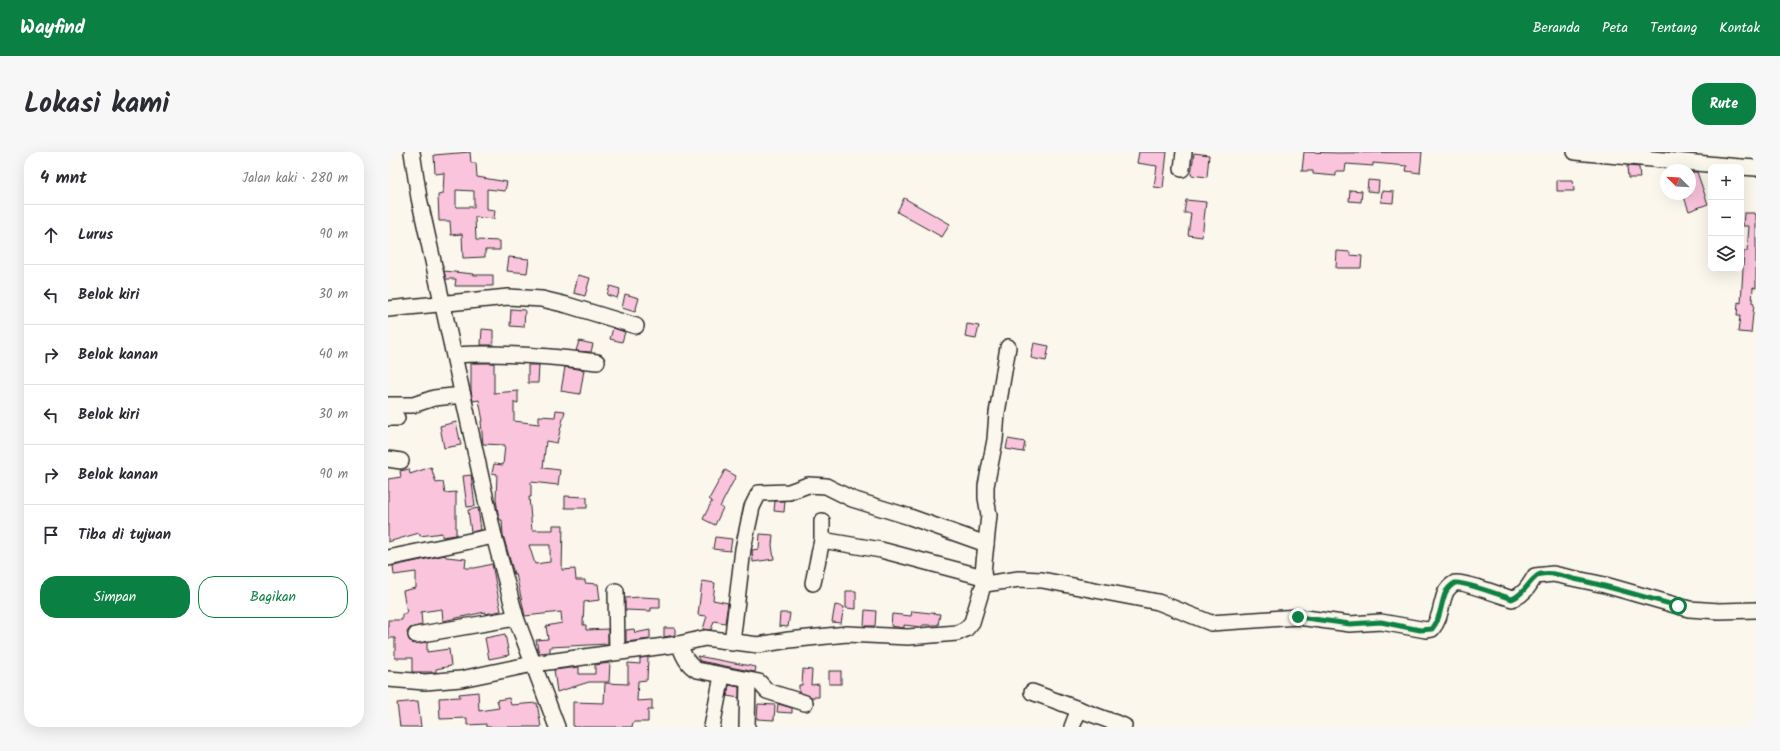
<!DOCTYPE html>
<html lang="id">
<meta charset="utf-8">
<style>
:root{--surface:#fff;--page:#f7f7f7;--text:#2b2b33;--muted:#7c7c81;--line:#e1e1e2;--accent:#0b8043}
body{margin:0;font-family:Kalam,sans-serif;background:var(--page);color:var(--text)}
.controls{position:absolute;right:12px;top:12px;display:grid;overflow:hidden;border-radius:8px;box-shadow:0 4px 16px #0002}
.controls button{width:36px;height:36px;display:grid;place-items:center;padding:0;border:0;border-bottom:1px solid var(--line);background:var(--surface);color:var(--text);font:20px sans-serif}
.compass{position:absolute;left:1272px;top:12px;width:36px;height:36px;border-radius:50%;background:var(--surface);box-shadow:0 4px 16px #0002;rotate:294deg}
.stop{position:absolute;width:12px;height:12px;margin:-9px;border:3px solid #0b8043;border-radius:50%;background:#fff}
.stop.end{background:#0b8043;border-color:#fff;box-shadow:0 1px 4px #0008}
.list{margin:0;padding:0;list-style:none}
h2{display:flex;justify-content:space-between;align-items:center;height:52px;margin:0;padding:0 16px;font-size:17px}
h2 small{font-size:13px;font-weight:400;color:var(--muted)}
.list li{display:grid;grid-template-columns:26px 1fr auto;gap:12px;align-items:center;box-sizing:border-box;height:60px;padding:0 16px;border-top:1px solid var(--line)}
.list b{display:block;font-size:15px;white-space:nowrap}
.list em{font-size:13px;font-style:normal;color:var(--muted)}
.actions{display:flex;gap:8px;padding:12px 16px}
.actions a{flex:1;padding:9px 0;border:1px solid var(--accent);border-radius:16px;text-align:center;font-size:14px;color:var(--accent)}
.actions .main{background:var(--accent);color:#fff}
.icon{flex:none;width:22px;height:22px;fill:none;stroke:currentColor;stroke-width:2;stroke-linecap:round;stroke-linejoin:round}
.map{position:relative;flex:none;width:1368px;height:575px;overflow:hidden;border-radius:16px}
header{display:flex;align-items:center;gap:24px;box-sizing:border-box;height:56px;padding:0 20px;background:var(--accent);color:#fff}
header strong{font-size:19px}
nav{display:flex;gap:22px;margin-inline-start:auto;font-size:14px}
.intro{display:flex;align-items:center;justify-content:space-between;box-sizing:border-box;height:96px;padding:0 24px}
h1{margin:0;font-size:28px}
.button{padding:10px 18px;border-radius:16px;background:var(--accent);color:#fff;font-size:14px;font-weight:700}
main{display:flex;gap:24px;padding:0 24px}
aside{flex:1;background:var(--surface);border-radius:16px;box-shadow:0 4px 16px #0002}
.map>svg:first-child{display:block}
.building{fill:#fac4dd;stroke:#2b2b2b;fill-rule:evenodd}
.lines{fill:none;stroke-linecap:round;stroke-linejoin:round}
.minor-casing{stroke:#2b2b2b;stroke-width:18}
.minor{stroke:#fbf7ec;stroke-width:15}
.route{stroke:#0b8043;stroke-width:5}
</style>
<header>
<strong>Wayfind</strong>
<nav><a>Beranda</a><a>Peta</a><a>Tentang</a><a>Kontak</a></nav>
</header>
<div class="intro"><h1>Lokasi kami</h1><a class="button">Rute</a></div>
<main>
<aside>
<h2>4 mnt<small>Jalan kaki · 280 m</small></h2>
<ul class="list">
<li><svg class="icon" aria-label="ahead" viewBox="0 0 24 24"><path d="M12 20V5M6 11l6-6 6 6"/></svg><div><b>Lurus</b></div><em>90 m</em></li>
<li><svg class="icon" aria-label="left" viewBox="0 0 24 24"><path d="M17 20v-9H6M10 6l-5 5 5 5"/></svg><div><b>Belok kiri</b></div><em>30 m</em></li>
<li><svg class="icon" aria-label="right" viewBox="0 0 24 24"><path d="M7 20v-9h11M14 6l5 5-5 5"/></svg><div><b>Belok kanan</b></div><em>40 m</em></li>
<li><svg class="icon" aria-label="left" viewBox="0 0 24 24"><path d="M17 20v-9H6M10 6l-5 5 5 5"/></svg><div><b>Belok kiri</b></div><em>30 m</em></li>
<li><svg class="icon" aria-label="right" viewBox="0 0 24 24"><path d="M7 20v-9h11M14 6l5 5-5 5"/></svg><div><b>Belok kanan</b></div><em>90 m</em></li>
<li><svg class="icon" aria-label="arrive" viewBox="0 0 24 24"><path d="M6 21V4h12l-3 4 3 4H6"/></svg><div><b>Tiba di tujuan</b></div></li>
</ul>
<div class="actions"><a class="main">Simpan</a><a>Bagikan</a></div>
</aside>
<div class="map">
<svg width="1368" height="575" viewBox="0 0 1368 575">
<rect width="100%" height="100%" fill="#fbf7ec"/>
<filter id="ink" filterUnits="userSpaceOnUse"><feTurbulence type="fractalNoise" baseFrequency=".025" numOctaves="2"/><feDisplacementMap in="SourceGraphic" scale="8" xChannelSelector="R" yChannelSelector="G"/><feConvolveMatrix kernelMatrix="1 2 1 2 8 2 1 2 1" color-interpolation-filters="sRGB"/></filter>
<g filter="url(#ink)">
<!-- building -->
<g class="building">
<path d="M82,0L83,11H88L89,25L119,30L117,39L99,37V57L107,58L106,67L87,65L88,88L112,89V98H97V105L75,106L74,82L63,83L62,69H51L50,43L55,42L56,21L47,22L46,3ZM68,38L86,39V55H68Z"/>
<polygon points="751,0 779,0 775,36 766,35 769,14 749,11"/>
<polygon points="916,0 951,1 1034,0 1032,21 1018,19 1019,14 985,11 985,14 958,12 957,19 948,19 948,24 925,22 925,19 914,19"/>
<polygon points="806,1 821,3 819,25 803,23"/>
<polygon points="1239,14 1251,15 1252,26 1240,26"/>
<polygon points="1306,20 1309,20 1320,52 1301,59 1296,45 1302,43 1302,21"/>
<polygon points="980,28 991,29 990,40 979,39"/>
<polygon points="1169,28 1185,28 1186,39 1169,39"/>
<polygon points="962,38 974,39 973,50 961,49"/>
<polygon points="994,39 1006,40 1005,51 993,50"/>
<polygon points="516,46 562,72 554,85 509,60"/>
<polygon points="798,48 818,50 814,85 800,83 803,61 796,61"/>
<polygon points="1356,61 1367,61 1368,64 1368,136 1365,135 1364,151 1366,152 1363,181 1350,180 1352,164 1349,164 1350,150 1353,151 1356,99 1359,99 1361,74 1355,74"/>
<polygon points="949,99 962,100 962,103 974,104 973,116 948,116"/>
<polygon points="121,105 141,107 139,121 119,119"/>
<polygon points="56,119 86,122 86,123 105,123 105,134 67,134 68,127 58,127"/>
<polygon points="190,123 202,126 197,144 186,141"/>
<polygon points="222,134 232,137 229,146 219,143"/>
<polygon points="237,142 251,146 247,160 234,156"/>
<polygon points="123,157 137,158 136,175 122,174"/>
<polygon points="579,172 591,174 588,187 577,185"/>
<polygon points="225,176 237,180 234,190 222,187"/>
<polygon points="94,177 105,178 105,193 93,193"/>
<polygon points="191,189 205,192 203,200 188,199"/>
<polygon points="646,191 661,194 658,209 643,206"/>
<path d="M83,211H106V241L130,239V251L126,250V269L151,272V264L167,265L168,258L177,259L169,291L158,289L155,316L172,318L170,333L143,330V345H141L144,378H165V373H175L174,418L187,417L188,428H197V431L210,432L212,448L196,450L195,473H198V478L220,477V492L162,495V500L151,501L148,488L160,487L158,474L174,471L173,460L137,464L128,422H126L115,383L114,368H112L110,361L108,347L109,322L104,321L106,312L115,313L117,293L95,292L93,269H95L91,248L85,249L83,239ZM141,393H162V410L147,412Z"/>
<polygon points="140,213 151,213 150,231 140,231"/>
<polygon points="177,215 196,218 192,242 173,239"/>
<polygon points="68,270 73,293 56,296 52,274"/>
<polygon points="620,287 637,290 635,300 618,297"/>
<polygon points="43,315 48,331 55,330 57,341 68,340 68,383 54,385 54,381 32,384 31,381 0,390 0,327 13,325 12,319 21,317 22,322"/>
<polygon points="337,318 348,324 332,355 335,356 327,373 315,367 324,349 321,347"/>
<polygon points="83,323 87,354 79,355 75,324"/>
<polygon points="177,344 199,345 199,356 177,356"/>
<polygon points="387,349 397,349 396,360 386,359"/>
<polygon points="90,356 93,378 83,380 80,358"/>
<polygon points="372,382 385,383 384,393 386,407 365,410 364,398 371,397"/>
<polygon points="327,385 344,387 342,399 325,397"/>
<polygon points="57,403 58,405 78,407 77,416 87,416 104,412 113,459 97,462 97,460 55,469 54,457 33,460 34,473 22,476 19,480 21,488 25,492 39,490 39,500 61,497 63,514 48,517 48,520 24,520 24,506 7,506 7,486 0,486 0,468 14,468 14,462 19,462 15,439 28,436 28,420 6,423 5,414"/>
<polygon points="314,429 327,431 325,448 340,451 337,471 326,469 323,478 315,477 319,464 310,463"/>
<polygon points="458,439 468,439 468,457 458,456"/>
<polygon points="253,445 272,446 272,456 263,456 263,459 237,458 237,446"/>
<polygon points="447,453 456,455 453,471 444,470"/>
<polygon points="477,458 488,459 487,474 476,474"/>
<polygon points="524,459 552,462 550,473 535,473 533,475 516,473 516,476 503,474 504,462 523,464"/>
<polygon points="392,461 402,461 400,475 391,474"/>
<polygon points="276,476 287,476 287,483 276,485"/>
<polygon points="246,477 247,481 262,478 262,487 238,490 238,478"/>
<polygon points="117,482 121,503 101,507 97,486"/>
<polygon points="309,504 368,515 367,520 312,509"/>
<polygon points="260,505 259,528 250,529 249,549 264,548 264,558 260,558 260,570 245,570 244,575 185,575 185,550 216,551 217,531 240,532 240,511 252,512 252,506"/>
<polygon points="222,511 221,530 201,530 169,540 166,518 191,515 191,522 207,522 207,513"/>
<polygon points="415,517 424,518 423,533 431,532 431,545 424,545 411,540 411,533 414,533"/>
<rect x="441" y="519" width="12" height="13"/>
<polygon points="341,533 351,535 351,546 339,544"/>
<polygon points="90,540 91,559 111,556 109,548 121,546 123,553 149,551 153,575 98,575 98,572 79,573 79,566 52,567 51,546 72,545 71,542"/>
<polygon points="30,549 33,575 12,575 9,551"/>
<polygon points="370,552 387,553 386,568 369,567"/>
<polygon points="390,552 404,556 404,561 389,560"/>
</g>
<g class="lines">
<!-- minor casing -->
<g class="minor-casing">
<g id="minor">
<polyline points="24,0 31,46 106,384 128,466 169,575"/>
<polyline points="1187,0 1352,15"/>
<polyline points="1353,15 1368,16"/>
<polyline points="794,17 796,0"/>
<polyline points="0,157 120,145 154,147 179,153 248,174"/>
<path d="M66,203C114,200 161,204 209,210"/>
<polyline points="0,253 25,253 46,246 75,243"/>
<polyline points="0,266 9,266"/>
<polyline points="0,307 13,309"/>
<polyline points="434,388 493,398 595,425"/>
<polyline points="0,406 106,384"/>
<polyline points="425,431 434,388 434,369"/>
<polyline points="597,432 595,420 601,363 598,346 598,334 607,288 609,261 620,195"/>
<polyline points="228,439 229,500"/>
<polyline points="28,483 128,466"/>
<polyline points="344,491 355,397 364,355 371,341 401,340 420,333 438,334 464,347 522,365 598,392"/>
<path d="M291,492C295,502 299,513 309,518L371,530L379,539L417,551"/>
<path d="M0,527L37,530L73,527L145,512L291,492L317,486L370,493L401,488L459,482L520,485L569,481L578,477L584,470L594,437L597,432L631,427L654,428L770,450L823,471L910,465L962,472L993,470L1038,478L1044,477C1053,466 1052,455 1057,442C1058,438 1063,433 1067,431C1074,429 1115,444 1124,447C1136,443 1141,434 1147,424L1165,422L1217,433L1301,457L1331,459L1368,458"/>
<polyline points="644,540 736,574"/>
<polyline points="324,575 334,524"/>
<polyline points="359,575 360,528"/>
<polyline points="684,575 691,557"/>
</g>
</g>
<!-- minor -->
<use href="#minor" class="minor"/>
</g>
</g>
<g class="lines" filter="url(#ink)">
<!-- route -->
<path class="route" d="M910,465L962,472L993,470L1032,478L1044,477C1053,466 1052,455 1057,442C1058,438 1063,433 1067,431C1074,429 1115,444 1124,447C1138,442 1142,425 1153,422C1164,420 1176,424 1186,427C1221,434 1255,445 1290,454"/>
</g>
</svg>
<div class="controls">
<button>+</button>
<button>−</button>
<button><svg class="icon" aria-label="layers" viewBox="0 0 24 24"><path d="M12 4l9 5-9 5-9-5zM3 14l9 5 9-5"/></svg></button>
</div>
<svg class="compass" viewBox="-18 -18 36 36"><path d="M0-13l5 13h-10z" fill="#e53935"/><path d="M0 13l5-13h-10z" fill="#7c7c81"/></svg>
<div class="stop" style="left:1290px;top:454px"></div>
<div class="stop end" style="left:910px;top:465px"></div>
</div>
</main>
